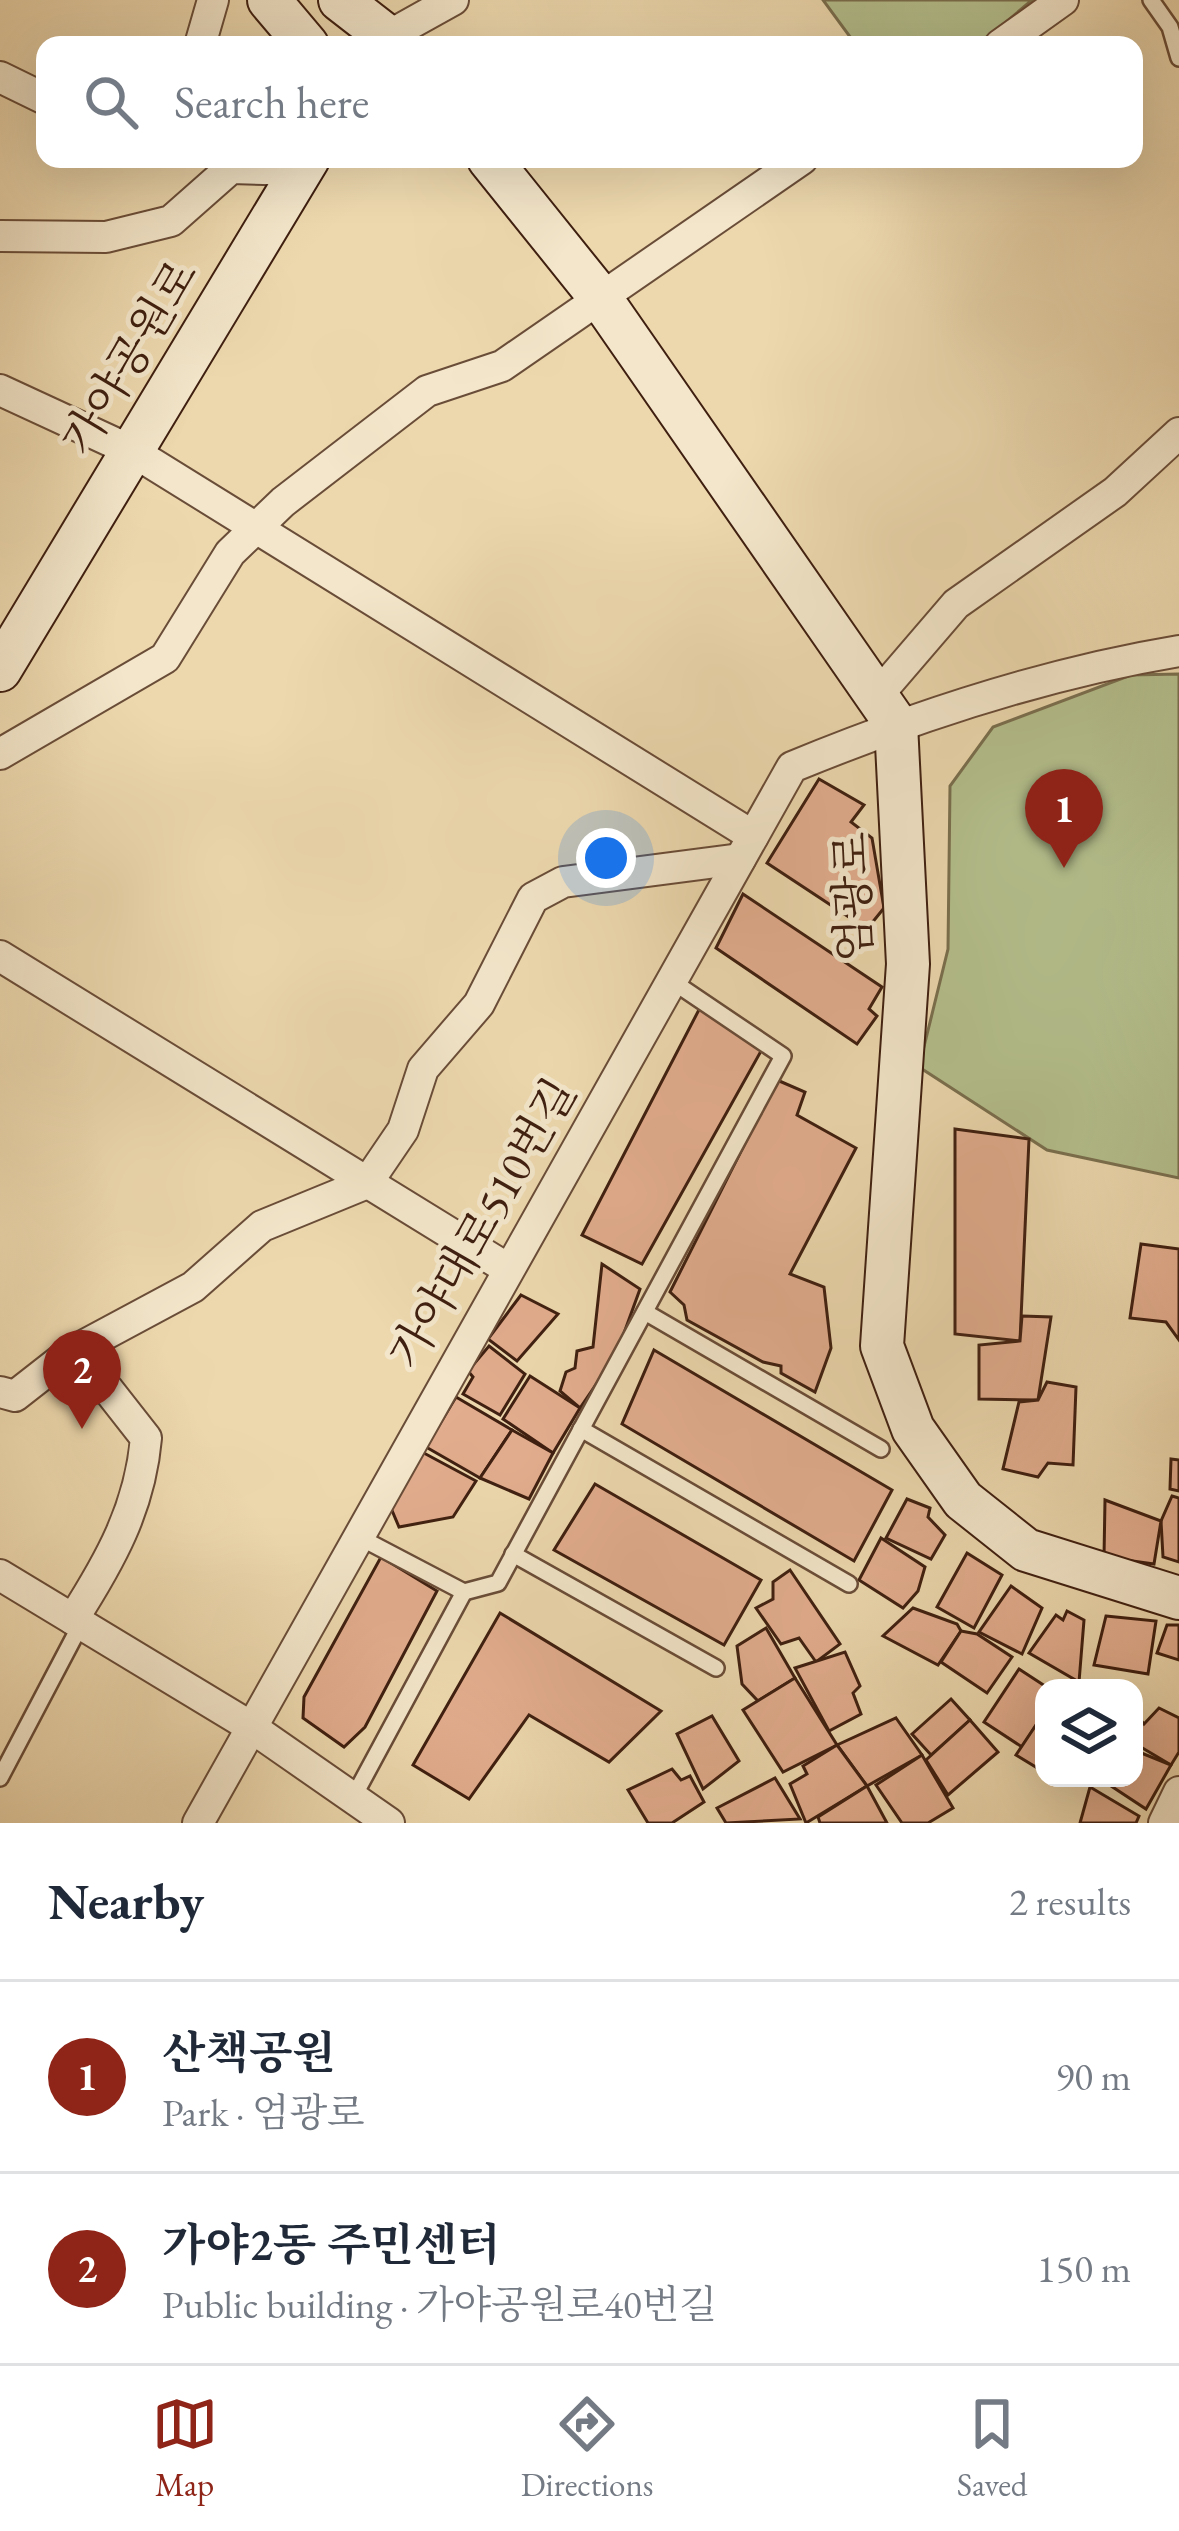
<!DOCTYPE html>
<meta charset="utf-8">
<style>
:root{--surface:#fff;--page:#f6f6f7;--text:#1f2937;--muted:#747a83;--line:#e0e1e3;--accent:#8f2418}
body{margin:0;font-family:"EB Garamond","Noto Serif KR",serif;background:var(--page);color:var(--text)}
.controls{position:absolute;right:36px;bottom:36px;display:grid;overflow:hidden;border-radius:24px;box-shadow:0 12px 48px #0002}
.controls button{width:108px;height:108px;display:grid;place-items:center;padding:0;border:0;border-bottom:3px solid var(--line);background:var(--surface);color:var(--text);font:60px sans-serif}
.you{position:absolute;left:606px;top:858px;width:42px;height:42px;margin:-30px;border:9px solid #fff;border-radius:50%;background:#1a73e8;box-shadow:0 0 0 18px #1a73e833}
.badge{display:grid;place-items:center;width:78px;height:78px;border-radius:50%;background:var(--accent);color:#fff;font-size:39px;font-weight:700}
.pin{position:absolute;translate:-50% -99px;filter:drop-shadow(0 3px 6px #0008)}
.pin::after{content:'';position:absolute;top:63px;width:42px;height:36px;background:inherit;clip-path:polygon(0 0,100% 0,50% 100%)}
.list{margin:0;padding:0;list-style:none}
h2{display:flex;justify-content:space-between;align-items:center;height:156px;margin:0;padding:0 48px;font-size:51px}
h2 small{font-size:39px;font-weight:400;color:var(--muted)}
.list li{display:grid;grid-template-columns:78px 1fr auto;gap:36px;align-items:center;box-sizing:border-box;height:192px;padding:0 48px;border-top:3px solid var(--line)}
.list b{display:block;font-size:45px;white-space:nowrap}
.list p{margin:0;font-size:39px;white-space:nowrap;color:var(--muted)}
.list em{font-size:39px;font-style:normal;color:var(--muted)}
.icon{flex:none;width:66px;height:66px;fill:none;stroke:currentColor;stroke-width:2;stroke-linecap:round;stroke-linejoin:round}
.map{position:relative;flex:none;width:1179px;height:1823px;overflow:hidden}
.search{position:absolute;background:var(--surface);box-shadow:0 12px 48px #0002;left:36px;right:36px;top:36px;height:132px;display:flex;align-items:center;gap:30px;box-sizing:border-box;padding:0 42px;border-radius:24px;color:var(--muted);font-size:45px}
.sheet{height:540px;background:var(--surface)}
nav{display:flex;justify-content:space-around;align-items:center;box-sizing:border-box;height:168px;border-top:3px solid var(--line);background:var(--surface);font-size:33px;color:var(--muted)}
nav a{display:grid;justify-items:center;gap:6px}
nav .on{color:var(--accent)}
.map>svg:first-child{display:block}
.green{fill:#b4bf8d;stroke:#7a6f4e;stroke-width:3}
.building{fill:#e2ad8e;stroke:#3f1f10;stroke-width:3}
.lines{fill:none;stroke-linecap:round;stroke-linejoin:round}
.service-casing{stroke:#6a4d38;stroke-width:20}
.minor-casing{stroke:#6a4d38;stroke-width:34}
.secondary-casing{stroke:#3f1f10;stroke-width:46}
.service{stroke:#f3e6ca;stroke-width:15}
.minor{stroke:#f3e6ca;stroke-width:30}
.secondary{stroke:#f3e6ca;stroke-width:42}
.labels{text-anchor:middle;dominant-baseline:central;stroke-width:10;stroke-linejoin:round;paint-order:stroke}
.street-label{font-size:45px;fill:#3f1f10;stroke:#f3e6ca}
</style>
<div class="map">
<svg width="1179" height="1823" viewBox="0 0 1179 1823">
<rect width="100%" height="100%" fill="#edd8ae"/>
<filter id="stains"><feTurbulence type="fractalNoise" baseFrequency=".00167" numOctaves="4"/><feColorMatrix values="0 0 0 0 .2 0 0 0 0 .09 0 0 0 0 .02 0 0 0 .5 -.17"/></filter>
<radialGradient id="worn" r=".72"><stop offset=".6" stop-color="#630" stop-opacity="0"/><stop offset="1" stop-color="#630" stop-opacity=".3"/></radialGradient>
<!-- green -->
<g class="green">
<polygon points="823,0 1032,0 979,45 856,45"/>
<polygon points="1179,674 1179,1178 1047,1150 919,1067 948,949 950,786 993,727 1131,675"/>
</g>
<!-- building -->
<g class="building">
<polygon points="819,779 864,805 851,822 872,838 884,908 867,929 767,863"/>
<polygon points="743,894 882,987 869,1009 877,1016 857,1044 716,948"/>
<polygon points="703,1002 765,1044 642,1264 582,1235"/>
<polygon points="777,1080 805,1092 797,1115 856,1148 790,1274 824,1287 831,1348 815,1392 781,1373 781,1366 763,1362 687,1320 684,1305 670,1292"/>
<polygon points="955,1129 1029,1139 1020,1341 955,1334"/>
<polygon points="1141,1244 1179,1249 1179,1340 1166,1322 1130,1318"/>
<polygon points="602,1264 640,1289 616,1355 580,1408 560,1391 566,1372 575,1368 577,1351 593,1347"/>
<polygon points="521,1295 558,1314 517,1361 488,1339"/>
<polygon points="1022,1316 1051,1317 1038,1400 979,1399 979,1345 1020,1341"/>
<polygon points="489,1346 525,1374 500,1415 463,1394 473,1377 468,1371"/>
<polygon points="654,1350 892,1490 854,1561 622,1424"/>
<polygon points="530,1376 580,1408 553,1453 503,1419"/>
<polygon points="1047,1382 1076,1387 1073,1465 1048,1463 1038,1477 1003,1469 1019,1402 1038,1400"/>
<polygon points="456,1397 512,1430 480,1478 426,1447"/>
<polygon points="512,1430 553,1453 529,1499 480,1478"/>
<polygon points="422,1452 476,1481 453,1517 399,1527 391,1508"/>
<polygon points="1171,1459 1179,1460 1179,1491 1170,1489"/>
<polygon points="595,1484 761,1580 724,1645 554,1550"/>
<polygon points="1172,1496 1179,1498 1179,1562 1163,1557 1161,1521"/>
<polygon points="907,1499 930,1508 928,1517 945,1535 931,1559 886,1538"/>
<polygon points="1105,1500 1161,1521 1154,1564 1104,1557"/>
<polygon points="881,1538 925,1567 918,1591 903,1608 859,1580"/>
<polygon points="967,1553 1002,1575 974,1628 937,1607"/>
<polygon points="381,1557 437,1591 365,1727 344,1747 303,1718 304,1697"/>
<polygon points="790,1570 840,1644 816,1662 799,1638 781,1644 756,1608 773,1599 773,1582"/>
<polygon points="1011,1586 1042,1608 1022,1654 979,1632"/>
<polygon points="913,1608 957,1624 961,1631 938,1665 883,1636"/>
<polygon points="1067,1611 1084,1620 1079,1682 1029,1653 1056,1615 1063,1620"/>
<polygon points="500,1613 661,1711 609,1762 529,1715 469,1799 413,1765"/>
<polygon points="1106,1616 1156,1621 1148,1674 1094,1665"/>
<polygon points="1167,1625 1179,1625 1179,1660 1157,1653"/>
<polygon points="766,1628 795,1678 758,1701 742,1684 737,1646"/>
<polygon points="961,1631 977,1634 1012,1657 987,1693 941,1662"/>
<polygon points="845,1652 860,1686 853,1693 861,1714 829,1731 795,1668"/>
<polygon points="1019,1669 1048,1688 1044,1713 1022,1747 984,1722"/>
<polygon points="795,1678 837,1745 783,1772 743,1710"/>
<polygon points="951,1699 970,1720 931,1755 912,1734"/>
<polygon points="1159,1708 1179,1718 1179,1752 1171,1765 1134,1743 1134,1725 1139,1718 1144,1724"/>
<polygon points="1044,1713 1044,1772 1016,1755"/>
<polygon points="712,1716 739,1761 703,1789 677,1734"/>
<polygon points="896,1718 922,1755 867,1786 837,1745"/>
<polygon points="970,1720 998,1752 948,1795 926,1760"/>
<polygon points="837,1745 867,1786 806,1823 790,1784 807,1774 803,1766"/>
<polygon points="1134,1750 1171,1765 1146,1809 1108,1784 1111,1778 1134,1778"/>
<polygon points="922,1755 953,1808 928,1823 902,1823 876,1785"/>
<polygon points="672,1769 681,1780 690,1776 704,1802 672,1823 648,1823 628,1790"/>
<polygon points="775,1778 800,1819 726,1823 717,1808"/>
<polygon points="867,1786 887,1823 820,1823 818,1817"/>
<polygon points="1090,1787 1139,1816 1136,1823 1080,1823"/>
</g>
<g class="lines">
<!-- service casing -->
<g class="service-casing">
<g id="service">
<polyline points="1151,0 1170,27 1179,58"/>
<polyline points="645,1312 881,1449"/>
<polyline points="581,1429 849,1584"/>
<polyline points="359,1537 464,1592 498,1583 783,1056 672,981"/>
<polyline points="513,1554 716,1668"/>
<polyline points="0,1778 81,1624"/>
<polyline points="353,1798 464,1592"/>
</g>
</g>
<!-- minor casing -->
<g class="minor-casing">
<g id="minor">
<polyline points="390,35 453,0"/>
<polyline points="200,45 213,0"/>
<polyline points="1000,45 1063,0"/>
<polyline points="0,77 45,99"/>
<polyline points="0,236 106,237 171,221 231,168 301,170"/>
<polyline points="0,390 132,451 753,836"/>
<polyline points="877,696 956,604 1115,492 1179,433"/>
<polyline points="0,754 165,658 230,553 283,502 427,391 502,366 802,159"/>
<polyline points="0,956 508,1269"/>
<polyline points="0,1392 15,1396 70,1353 193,1287 262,1226 367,1183 403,1130 423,1069 479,1004 533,898 563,882 740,859"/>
<polyline points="0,1575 248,1725 389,1823"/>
<path d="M73,1619C110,1561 140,1508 146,1438L77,1350"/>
<path d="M198,1823L792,767C916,716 1046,673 1179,651"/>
<polyline points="1164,1823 1179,1792"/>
</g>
</g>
<!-- secondary casing -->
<g class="secondary-casing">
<g id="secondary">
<polyline points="269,0 307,45"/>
<polyline points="340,0 398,45"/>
<polyline points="489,159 599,296 896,724 908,964 882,1346 913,1429 963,1500 1026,1550 1179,1598"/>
<polyline points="0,670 308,159"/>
</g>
</g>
<!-- service -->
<use href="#service" class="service"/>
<!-- minor -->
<use href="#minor" class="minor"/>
<!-- secondary -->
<use href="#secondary" class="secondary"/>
</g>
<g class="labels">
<!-- street labels -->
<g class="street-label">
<text transform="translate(129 357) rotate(-59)">가야공원로</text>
<text transform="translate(852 897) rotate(-92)">엄광로</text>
<text transform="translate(482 1223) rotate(-60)">가야대로510번길</text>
</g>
</g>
<rect width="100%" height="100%" filter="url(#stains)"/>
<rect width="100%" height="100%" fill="url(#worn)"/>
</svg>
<div class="controls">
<button><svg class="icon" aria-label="layers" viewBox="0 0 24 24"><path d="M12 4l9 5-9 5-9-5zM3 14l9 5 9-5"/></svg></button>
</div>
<div class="you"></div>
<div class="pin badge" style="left:1064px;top:868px">1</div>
<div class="pin badge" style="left:82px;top:1429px">2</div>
<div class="search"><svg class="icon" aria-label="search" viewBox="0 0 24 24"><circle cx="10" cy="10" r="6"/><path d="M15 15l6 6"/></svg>Search here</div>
</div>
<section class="sheet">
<h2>Nearby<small>2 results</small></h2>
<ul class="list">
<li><span class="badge">1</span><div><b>산책공원</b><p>Park · 엄광로</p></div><em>90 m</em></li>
<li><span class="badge">2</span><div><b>가야2동 주민센터</b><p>Public building · 가야공원로40번길</p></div><em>150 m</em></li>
</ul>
</section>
<nav>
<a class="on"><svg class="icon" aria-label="map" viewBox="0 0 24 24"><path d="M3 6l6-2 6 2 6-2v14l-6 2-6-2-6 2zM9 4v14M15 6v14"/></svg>Map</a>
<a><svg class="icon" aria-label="directions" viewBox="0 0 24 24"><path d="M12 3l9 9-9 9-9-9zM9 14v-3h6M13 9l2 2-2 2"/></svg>Directions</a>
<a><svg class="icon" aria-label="saved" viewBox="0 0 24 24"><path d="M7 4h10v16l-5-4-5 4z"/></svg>Saved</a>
</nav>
